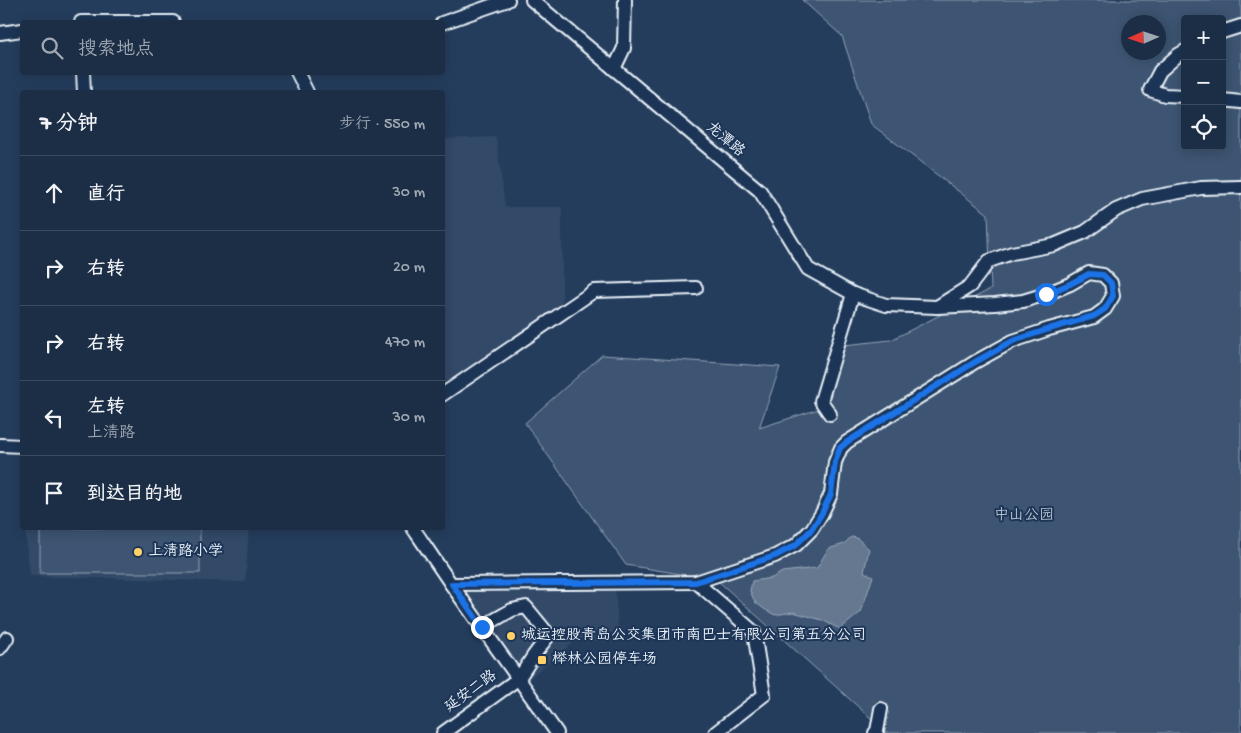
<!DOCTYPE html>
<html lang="zh">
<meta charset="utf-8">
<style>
:root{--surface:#1c2e46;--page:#25364d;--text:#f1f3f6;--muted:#a0a8b3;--line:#3a4a5f}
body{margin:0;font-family:"Gochi Hand","LXGW WenKai TC",sans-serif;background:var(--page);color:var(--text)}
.controls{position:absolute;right:15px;top:15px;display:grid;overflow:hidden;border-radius:5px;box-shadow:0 2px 12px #0003}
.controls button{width:45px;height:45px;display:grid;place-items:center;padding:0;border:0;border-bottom:1px solid var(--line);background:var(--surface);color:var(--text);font:25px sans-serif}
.compass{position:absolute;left:1121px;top:15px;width:45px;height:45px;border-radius:50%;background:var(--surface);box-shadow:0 2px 12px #0003;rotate:267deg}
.stop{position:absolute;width:15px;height:15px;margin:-11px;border:4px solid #1a73e8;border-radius:50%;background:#fff}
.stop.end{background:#1a73e8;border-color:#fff;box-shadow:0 1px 5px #0008}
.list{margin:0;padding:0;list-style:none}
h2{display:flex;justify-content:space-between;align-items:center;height:65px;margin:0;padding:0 20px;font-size:21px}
h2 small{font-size:16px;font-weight:400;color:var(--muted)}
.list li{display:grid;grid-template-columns:32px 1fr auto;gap:15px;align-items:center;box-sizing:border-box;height:75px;padding:0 20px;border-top:1px solid var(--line)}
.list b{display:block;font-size:19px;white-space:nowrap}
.list p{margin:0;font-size:16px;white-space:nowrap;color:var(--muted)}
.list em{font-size:16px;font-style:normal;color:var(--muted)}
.icon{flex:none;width:28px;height:28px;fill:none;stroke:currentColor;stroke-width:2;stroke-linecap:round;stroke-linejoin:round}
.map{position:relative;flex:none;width:1241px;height:733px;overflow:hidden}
.search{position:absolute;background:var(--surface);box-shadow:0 2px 12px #0003;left:20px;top:20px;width:425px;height:55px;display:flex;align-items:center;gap:12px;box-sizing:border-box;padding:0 18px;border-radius:5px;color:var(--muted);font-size:19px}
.panel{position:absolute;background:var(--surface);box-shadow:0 2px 12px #0003;left:20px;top:90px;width:425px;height:440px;border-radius:5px}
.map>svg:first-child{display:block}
.built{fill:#334a68}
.green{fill:#3e5472;stroke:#93a2b5;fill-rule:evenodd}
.water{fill:#657890;stroke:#99a8ba}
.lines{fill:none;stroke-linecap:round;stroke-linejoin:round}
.minor-casing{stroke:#e8f1f8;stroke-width:16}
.minor{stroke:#1d3557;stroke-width:12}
.route{stroke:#1a73e8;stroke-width:6}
.poi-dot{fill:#ffd166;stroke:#1d3557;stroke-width:2}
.labels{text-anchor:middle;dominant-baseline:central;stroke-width:4;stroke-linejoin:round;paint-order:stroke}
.street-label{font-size:15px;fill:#e8f1f8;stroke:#1d3557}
.park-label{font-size:15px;fill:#b5c2d0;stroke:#1d3557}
.poi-label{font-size:15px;fill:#e8f1f8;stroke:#1d3557;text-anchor:start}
</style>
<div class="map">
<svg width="1241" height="733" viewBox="0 0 1241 733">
<rect width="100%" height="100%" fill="#253d5d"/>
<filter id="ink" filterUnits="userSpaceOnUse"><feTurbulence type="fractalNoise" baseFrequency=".02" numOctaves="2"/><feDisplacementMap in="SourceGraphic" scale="10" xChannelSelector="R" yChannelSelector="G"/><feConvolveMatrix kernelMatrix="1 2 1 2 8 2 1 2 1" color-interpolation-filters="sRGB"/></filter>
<g filter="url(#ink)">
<!-- built -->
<g class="built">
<polygon points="496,137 505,207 562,207 562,304 443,385 443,139"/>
<polygon points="25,528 249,528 245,582 30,576"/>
<polygon points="615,586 619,642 577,640 527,680 460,589"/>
</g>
<!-- green -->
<g class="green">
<path d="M802,0H1241V733H885L884,730L717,580L626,565L525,423L602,355L780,367L759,428L825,407L844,345L891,340L991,289L988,214L871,124L842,36ZM1185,19H1222V146H1185ZM1128,22H1158V52H1128Z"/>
<rect x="40" y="528" width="160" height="45"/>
</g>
<!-- water -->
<polygon class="water" points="851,537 857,538 869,549 864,572 873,576 861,612 840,629 822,620 793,612 775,615 764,609 755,602 750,591 752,581 772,578 782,572 817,568 828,549 844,544"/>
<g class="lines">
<!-- minor casing -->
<g class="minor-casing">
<g id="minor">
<polyline points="532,0 760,191 808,269 853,294 886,305 937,307 970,286 989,261 1012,253 1054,245 1085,232 1116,210 1142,199 1201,188 1241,187"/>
<polyline points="81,22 173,22"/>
<polyline points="442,23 508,0"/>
<polyline points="1222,32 1241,26"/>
<polyline points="0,33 22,30"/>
<polyline points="1185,51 1178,55 1160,71 1150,90 1165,95 1185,96"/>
<polyline points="614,69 624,48 625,0"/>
<polyline points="83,72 84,92"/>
<polyline points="297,72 307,92"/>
<polyline points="1222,100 1241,102"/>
<polyline points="442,395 594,291 696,288"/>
<polyline points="830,414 821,401 853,294"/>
<polyline points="0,445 22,446"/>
<polyline points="413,528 451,584 557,733"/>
<polyline points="696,582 754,632 764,695 715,733"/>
<polyline points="451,584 696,582 775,556 796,545 812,529 822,513 831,494 835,462 841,448 847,442 975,362 1013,341 1049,329 1094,317 1105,309 1113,296 1111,283 1103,275 1089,273 1070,284 1046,294 1023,301 995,304 937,307"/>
<polyline points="0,648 7,638"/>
<polyline points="443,733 519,678 534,655 549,635 526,607 512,610 482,627"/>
<polyline points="875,733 877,731 881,709"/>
</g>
</g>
<!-- minor -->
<use href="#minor" class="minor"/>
</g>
</g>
<g class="lines" filter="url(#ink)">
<!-- route -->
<polyline class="route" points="482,627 452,584 696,582 775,556 796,545 812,529 822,513 831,494 835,462 840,448 847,442 975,362 1013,341 1049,329 1094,316 1105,309 1113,296 1111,283 1103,275 1089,274 1070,284 1046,294"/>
</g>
<!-- markers -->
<g class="poi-dot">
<circle cx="138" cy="552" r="5"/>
<circle cx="511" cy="636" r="5"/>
<rect x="537" y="655" width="10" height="10" rx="2.5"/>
</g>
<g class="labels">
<!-- street labels -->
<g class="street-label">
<text transform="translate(725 140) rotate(40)">龙潭路</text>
<text transform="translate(471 692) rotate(-36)">延安二路</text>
</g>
<!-- park labels -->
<g class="park-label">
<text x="1024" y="516">中山公园</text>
</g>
<!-- poi labels -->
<g class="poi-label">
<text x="148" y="552">上清路小学</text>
<text x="521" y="636">城运控股青岛公交集团市南巴士有限公司第五分公司</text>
<text x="552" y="660">榉林公园停车场</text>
</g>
</g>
</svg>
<div class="controls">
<button>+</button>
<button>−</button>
<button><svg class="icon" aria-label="locate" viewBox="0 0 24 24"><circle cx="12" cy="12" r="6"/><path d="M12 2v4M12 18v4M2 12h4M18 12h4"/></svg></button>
</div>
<svg class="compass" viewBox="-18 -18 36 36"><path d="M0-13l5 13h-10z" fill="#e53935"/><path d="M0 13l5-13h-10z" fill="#a0a8b3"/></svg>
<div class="stop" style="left:1046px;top:294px"></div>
<div class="stop end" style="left:482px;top:627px"></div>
<div class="search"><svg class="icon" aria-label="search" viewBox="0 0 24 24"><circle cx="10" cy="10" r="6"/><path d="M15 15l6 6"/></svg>搜索地点</div>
<section class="panel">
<h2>7 分钟<small>步行 · 550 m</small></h2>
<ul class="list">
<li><svg class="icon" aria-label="ahead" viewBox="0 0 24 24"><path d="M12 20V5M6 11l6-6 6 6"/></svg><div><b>直行</b></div><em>30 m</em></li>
<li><svg class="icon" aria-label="right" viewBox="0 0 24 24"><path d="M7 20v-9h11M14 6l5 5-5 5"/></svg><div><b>右转</b></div><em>20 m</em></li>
<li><svg class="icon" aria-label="right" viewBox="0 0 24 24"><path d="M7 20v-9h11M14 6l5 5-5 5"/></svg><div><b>右转</b></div><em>470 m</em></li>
<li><svg class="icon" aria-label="left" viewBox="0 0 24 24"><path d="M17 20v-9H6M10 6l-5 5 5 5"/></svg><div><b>左转</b><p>上清路</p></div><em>30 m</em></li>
<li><svg class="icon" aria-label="arrive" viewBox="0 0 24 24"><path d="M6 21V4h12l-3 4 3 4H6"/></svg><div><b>到达目的地</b></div></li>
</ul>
</section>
</div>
